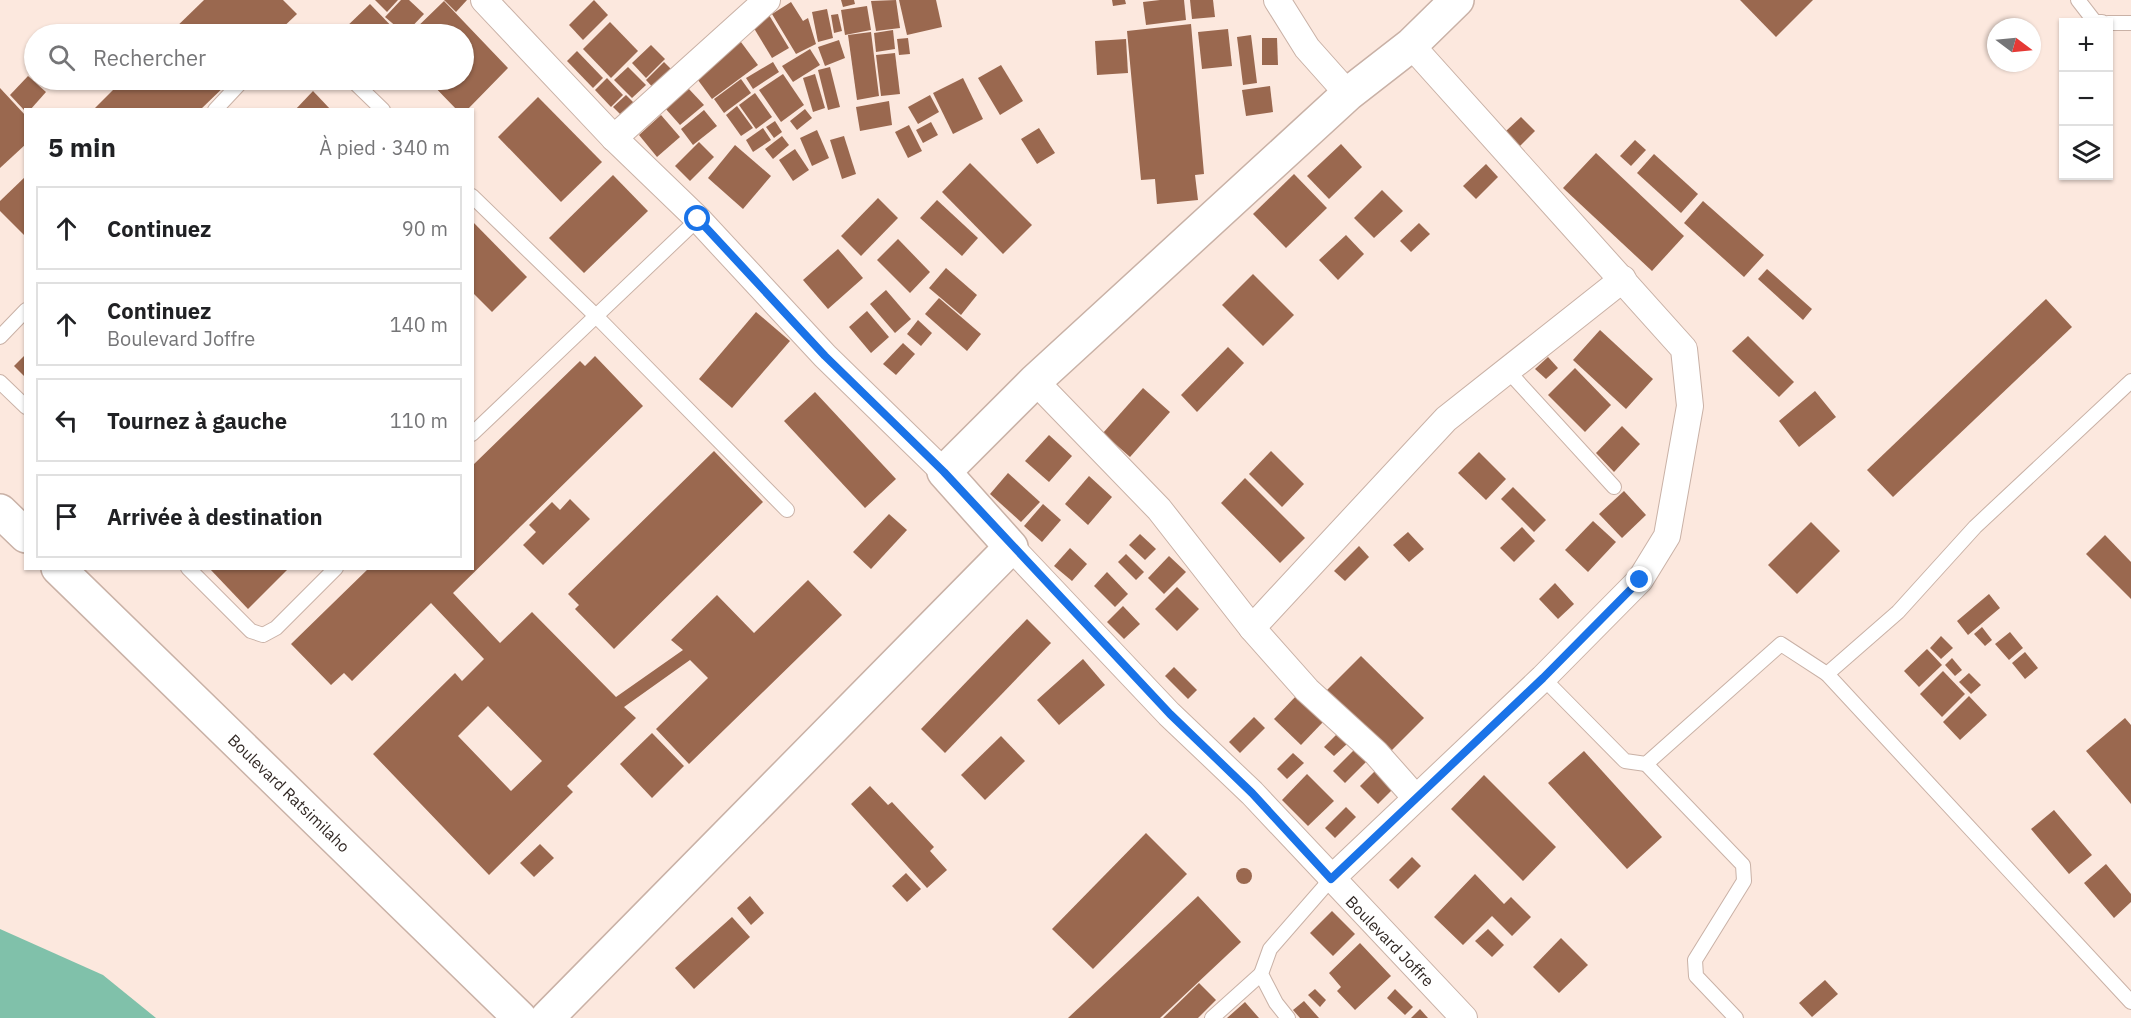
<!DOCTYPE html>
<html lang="fr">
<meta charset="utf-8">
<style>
:root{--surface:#fff;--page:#f2f2f2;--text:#202124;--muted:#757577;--line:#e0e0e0}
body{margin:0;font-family:"IBM Plex Sans",sans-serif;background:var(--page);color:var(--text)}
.controls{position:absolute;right:18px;top:18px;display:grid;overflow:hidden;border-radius:0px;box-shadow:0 2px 4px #0004}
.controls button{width:54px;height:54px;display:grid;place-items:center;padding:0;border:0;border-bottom:2px solid var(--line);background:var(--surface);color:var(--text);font:30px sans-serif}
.compass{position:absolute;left:1987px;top:18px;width:54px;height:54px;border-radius:50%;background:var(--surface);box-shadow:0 2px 4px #0004;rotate:106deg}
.stop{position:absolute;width:18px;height:18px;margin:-14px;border:4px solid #1a73e8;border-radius:50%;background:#fff}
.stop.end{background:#1a73e8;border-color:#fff;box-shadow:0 2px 6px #0008}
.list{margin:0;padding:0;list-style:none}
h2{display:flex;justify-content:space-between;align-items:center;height:78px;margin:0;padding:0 24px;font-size:26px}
h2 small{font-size:20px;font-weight:400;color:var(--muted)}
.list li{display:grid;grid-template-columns:39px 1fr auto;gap:18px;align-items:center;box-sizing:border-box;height:84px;margin:0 12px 12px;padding:0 12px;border:2px solid var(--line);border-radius:0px}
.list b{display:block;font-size:22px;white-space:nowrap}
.list p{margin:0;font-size:20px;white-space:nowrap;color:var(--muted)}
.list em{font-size:20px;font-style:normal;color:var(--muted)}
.icon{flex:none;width:33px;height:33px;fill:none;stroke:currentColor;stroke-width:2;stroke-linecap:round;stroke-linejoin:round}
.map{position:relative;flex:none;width:2131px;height:1018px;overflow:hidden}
.search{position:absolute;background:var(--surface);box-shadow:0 2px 4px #0004;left:24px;top:24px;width:450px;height:66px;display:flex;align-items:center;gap:15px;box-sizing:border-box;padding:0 21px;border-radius:33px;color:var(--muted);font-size:22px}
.panel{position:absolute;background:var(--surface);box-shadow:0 2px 4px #0004;left:24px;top:108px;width:450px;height:462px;border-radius:0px}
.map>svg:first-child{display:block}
.water{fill:#80c1aa}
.building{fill:#9a684f;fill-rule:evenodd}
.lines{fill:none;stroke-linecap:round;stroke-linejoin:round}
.lane-casing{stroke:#c9b1a6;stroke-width:16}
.street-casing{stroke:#c9b1a6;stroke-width:28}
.secondary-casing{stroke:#c9b1a6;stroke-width:36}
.lane{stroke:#fff;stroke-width:14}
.street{stroke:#fff;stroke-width:26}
.secondary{stroke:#fff;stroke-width:33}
.route{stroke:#1a73e8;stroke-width:8}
.labels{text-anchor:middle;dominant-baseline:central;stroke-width:4.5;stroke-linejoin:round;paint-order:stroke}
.street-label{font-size:16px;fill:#312824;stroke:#fff}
</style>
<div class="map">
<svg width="2131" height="1018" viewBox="0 0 2131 1018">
<rect width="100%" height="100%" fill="#fce8de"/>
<!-- water -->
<polygon class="water" points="0,929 103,975 156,1018 0,1018"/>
<!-- building -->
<g class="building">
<polygon points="204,0 283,0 297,14 276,34 169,34"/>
<polygon points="375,0 398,0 387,12"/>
<polygon points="401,0 409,0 424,14 405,34 385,17"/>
<polygon points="444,0 467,0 456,12"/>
<polygon points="594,0 608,15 583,40 569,25"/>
<polygon points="841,0 854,0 855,4 843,7"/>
<polygon points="896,0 900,28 876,31 871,1"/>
<polygon points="899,0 936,0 942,27 907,35"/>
<polygon points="1112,0 1125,0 1126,4 1113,6"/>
<polygon points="1160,0 1184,0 1186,20 1146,25 1143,2"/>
<polygon points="1190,0 1213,0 1215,17 1192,19"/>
<polygon points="1740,0 1813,0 1776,37"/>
<polygon points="444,1 508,68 467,110 457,110 428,80 464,80 464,34 410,34"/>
<polygon points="791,2 803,21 808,18 816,44 796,54 772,14"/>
<polygon points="370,4 399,34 345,34 342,31"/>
<polygon points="867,6 871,30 845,35 841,10"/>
<polygon points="827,9 833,38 818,42 812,12"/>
<polygon points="838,14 842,31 834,33 831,15"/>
<polygon points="769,15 789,48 772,58 752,25"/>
<polygon points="610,22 638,51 611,78 583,49"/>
<polygon points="1191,24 1204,174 1195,175 1198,200 1157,204 1155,179 1141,180 1127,31"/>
<polygon points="1228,29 1232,66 1202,69 1198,32"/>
<polygon points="893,30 895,49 876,52 874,33"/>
<polygon points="871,32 879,96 857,100 848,35"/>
<polygon points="1251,35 1257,83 1243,85 1237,37"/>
<polygon points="738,38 758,65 712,99 692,72"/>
<polygon points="908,38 910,54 899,55 897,39"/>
<polygon points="1262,38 1277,38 1278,65 1262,65"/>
<polygon points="1126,39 1128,73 1097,75 1095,41"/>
<polygon points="839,40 845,58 825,66 818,47"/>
<polygon points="651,45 665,59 646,78 632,63"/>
<polygon points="810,49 820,65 793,82 782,66"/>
<polygon points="577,51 603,78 593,88 567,61"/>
<polygon points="895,53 900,94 881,96 876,55"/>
<polygon points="664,62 675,73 656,91 646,80"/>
<polygon points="773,62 779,72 753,89 746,78"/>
<polygon points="1001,65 1023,101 1000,115 978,78"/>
<polygon points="628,67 646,85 632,98 614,80"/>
<polygon points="830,67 840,107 828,110 818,70"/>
<polygon points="783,74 804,105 781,122 759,90"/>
<polygon points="815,74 825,108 813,112 803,78"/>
<polygon points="28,76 46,92 30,110 24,110 10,95"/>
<polygon points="607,78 623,95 611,107 595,90"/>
<polygon points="963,78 983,119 953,134 933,93"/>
<polygon points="741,79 751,93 724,113 714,99"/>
<polygon points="123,80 231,80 200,110 93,110"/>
<polygon points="389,80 409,80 399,89"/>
<polygon points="1270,86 1273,112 1246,116 1242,90"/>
<polygon points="0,88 26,116 26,144 0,168"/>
<polygon points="688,88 704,105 680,125 665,108"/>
<polygon points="313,91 331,110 295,110"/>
<polygon points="755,93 772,117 756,129 739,105"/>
<polygon points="626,95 638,107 625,119 613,107"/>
<polygon points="930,95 939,112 918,124 908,107"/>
<polygon points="538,97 602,162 561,202 498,137"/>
<polygon points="889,101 892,125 860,131 856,107"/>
<polygon points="737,106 753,128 741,136 726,115"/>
<polygon points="805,109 812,118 797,130 790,121"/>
<polygon points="704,110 717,126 693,145 681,129"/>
<polygon points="661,115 680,137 657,157 639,135"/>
<polygon points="1521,117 1535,131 1520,146 1506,131"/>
<polygon points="775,121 782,132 774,138 766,127"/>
<polygon points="931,122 938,135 923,143 916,130"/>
<polygon points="909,125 922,151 908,158 895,132"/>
<polygon points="763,128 771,140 753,152 746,140"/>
<polygon points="1039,128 1055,153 1037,164 1021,139"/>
<polygon points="817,130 829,158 812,166 800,138"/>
<polygon points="782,136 789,145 773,159 765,149"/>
<polygon points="844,136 856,174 842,179 830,140"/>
<polygon points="1635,140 1646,150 1631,166 1620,156"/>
<polygon points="699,142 714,157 690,181 675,166"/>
<polygon points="1341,144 1362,167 1329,199 1307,176"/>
<polygon points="735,145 771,176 743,209 708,178"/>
<polygon points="795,149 809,170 793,181 779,160"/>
<polygon points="1596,153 1684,236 1652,271 1563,188"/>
<polygon points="1654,154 1698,194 1681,213 1637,173"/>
<polygon points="970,163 1032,225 1003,254 942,192"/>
<polygon points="1486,164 1498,177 1476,199 1463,186"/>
<polygon points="1294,174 1327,208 1286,248 1253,214"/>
<polygon points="613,175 648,211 584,273 549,238"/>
<polygon points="26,176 26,237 0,211 0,201"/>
<polygon points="1382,190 1403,211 1374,238 1354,218"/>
<polygon points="878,198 898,218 861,256 841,236"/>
<polygon points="937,200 978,238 962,256 920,218"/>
<polygon points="1703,201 1764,255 1744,277 1684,223"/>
<polygon points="472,221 527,277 492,312 472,292"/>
<polygon points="1419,223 1430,234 1411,252 1400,241"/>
<polygon points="1346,235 1364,254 1338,280 1319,260"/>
<polygon points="898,239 930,272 910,293 877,260"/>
<polygon points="838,249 863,278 828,309 803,280"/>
<polygon points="946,268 977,295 961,315 929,288"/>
<polygon points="1767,269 1812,309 1803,320 1758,279"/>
<polygon points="1253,274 1294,315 1263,346 1222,305"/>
<polygon points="886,290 911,319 895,333 870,304"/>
<polygon points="939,298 981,334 967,351 925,314"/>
<polygon points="2046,299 2072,327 1893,497 1867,470"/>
<polygon points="867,311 889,337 871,353 849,327"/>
<polygon points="756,312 790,341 732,408 699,379"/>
<polygon points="918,320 932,333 921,346 907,334"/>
<polygon points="1600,330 1653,379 1626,409 1573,360"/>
<polygon points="1748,336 1794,382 1779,397 1732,351"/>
<polygon points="903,343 915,354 896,375 883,364"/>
<polygon points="1228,347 1244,363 1197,412 1181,395"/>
<polygon points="26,354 26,378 14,366"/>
<path d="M595,356L643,406L453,593L500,643L532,612L616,697L683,650L671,640L717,595L754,633L808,580L842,615L689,764L656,729L708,678L690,660L624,707L636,718L567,786L573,792L489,875L373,754L455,673L462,681L484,659L431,603L352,681L344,673L331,685L291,644L369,568H472V466L580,361L585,366ZM488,706L542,761L511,791L458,736Z"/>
<polygon points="1548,357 1558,368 1546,379 1535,369"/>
<polygon points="1575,368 1611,405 1585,432 1548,395"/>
<polygon points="1143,388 1170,412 1130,457 1103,433"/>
<polygon points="1815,391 1836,417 1799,447 1779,421"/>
<polygon points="815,392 896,479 865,508 784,421"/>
<polygon points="1622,426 1640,444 1614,472 1596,453"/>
<polygon points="1049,435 1072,456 1049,482 1025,461"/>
<polygon points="714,451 763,502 614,649 575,609 579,605 568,594"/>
<polygon points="1271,451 1304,484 1282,507 1249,474"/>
<polygon points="1479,452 1506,479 1486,500 1458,473"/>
<polygon points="1008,473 1040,502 1021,522 990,494"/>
<polygon points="1089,476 1112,497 1088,525 1065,504"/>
<polygon points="1245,478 1305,538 1280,563 1221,503"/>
<polygon points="1513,487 1546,520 1534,532 1501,499"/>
<polygon points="1624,491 1646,515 1622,538 1599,514"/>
<polygon points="570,499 590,519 543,565 523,545 536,532 529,525 552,502 560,510"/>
<polygon points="1043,504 1061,520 1042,542 1024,526"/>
<polygon points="889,514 907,530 871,569 853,552"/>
<polygon points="1593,521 1616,542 1588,572 1565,550"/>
<polygon points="1811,522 1840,551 1797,594 1768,565"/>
<polygon points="1522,527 1535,541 1514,562 1500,548"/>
<polygon points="1408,532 1424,549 1409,562 1393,545"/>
<polygon points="1140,534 1156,549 1145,560 1129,545"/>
<polygon points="2105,535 2131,562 2131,599 2086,554"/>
<polygon points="1359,546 1369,557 1345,581 1334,571"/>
<polygon points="1070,548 1087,564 1072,581 1054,566"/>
<polygon points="1126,554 1144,572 1136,580 1118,562"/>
<polygon points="1169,556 1186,572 1164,594 1148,578"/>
<polygon points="209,568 289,568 248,609"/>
<polygon points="1107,572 1128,594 1115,607 1094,586"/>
<polygon points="1555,583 1574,604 1558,619 1539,599"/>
<polygon points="1177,587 1199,609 1177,631 1155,609"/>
<polygon points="1989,594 2000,608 1968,635 1957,621"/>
<polygon points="1123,606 1140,624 1124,639 1107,622"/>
<polygon points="1027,619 1051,643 945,753 921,729"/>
<polygon points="1982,627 1992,640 1985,646 1974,634"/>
<polygon points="2010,632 2023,648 2009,660 1995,644"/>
<polygon points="1941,636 1953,648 1941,659 1930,648"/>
<polygon points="1927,649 1942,665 1919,687 1904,671"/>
<polygon points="2025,652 2038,668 2025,679 2012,663"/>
<polygon points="1361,656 1424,718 1390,752 1327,690"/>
<polygon points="1952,658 1962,670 1955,676 1945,665"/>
<polygon points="1083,659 1105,685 1059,725 1037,700"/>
<polygon points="1174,667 1197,690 1188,699 1165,676"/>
<polygon points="1943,671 1965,694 1942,717 1920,694"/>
<polygon points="1969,673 1981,685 1971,694 1959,682"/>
<polygon points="1297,695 1324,721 1301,745 1274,719"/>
<polygon points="1969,696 1987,715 1960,740 1943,722"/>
<polygon points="1254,717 1265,728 1240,753 1229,742"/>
<polygon points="2125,718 2131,725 2131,804 2086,751"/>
<polygon points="652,733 684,766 652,798 620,764"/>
<polygon points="1338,733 1348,743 1334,756 1324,747"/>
<polygon points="1001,736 1025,761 985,800 961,775"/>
<polygon points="1355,749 1367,761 1345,783 1333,771"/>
<polygon points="1584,751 1662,837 1627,869 1548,783"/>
<polygon points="1293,753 1304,763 1287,779 1277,769"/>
<polygon points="1376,770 1394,788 1378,804 1360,786"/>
<polygon points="1307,774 1334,801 1308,826 1282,800"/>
<polygon points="1484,775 1556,847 1523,881 1451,809"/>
<polygon points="870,786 888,805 892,802 934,847 930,851 947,870 927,888 851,804"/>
<polygon points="1346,807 1356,817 1335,838 1325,828"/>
<polygon points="2054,810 2092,855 2069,874 2031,829"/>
<polygon points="1146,833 1187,874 1093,969 1052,929"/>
<polygon points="540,844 554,858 534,877 520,863"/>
<polygon points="1412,857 1421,866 1398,889 1389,880"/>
<polygon points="2106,864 2131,894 2131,902 2114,918 2084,883"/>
<circle cx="1244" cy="876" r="8"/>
<polygon points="906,873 921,889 907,902 892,886"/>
<polygon points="1475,874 1504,904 1511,897 1531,917 1512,936 1492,916 1463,945 1434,917"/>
<polygon points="750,896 764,913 751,925 737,908"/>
<polygon points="1198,896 1241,942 1160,1018 1068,1018"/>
<polygon points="1332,911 1355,934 1333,956 1310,933"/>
<polygon points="732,917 750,937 694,989 675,968"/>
<polygon points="1488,929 1504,945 1492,957 1475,941"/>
<polygon points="1561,938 1588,965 1559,993 1533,967"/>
<polygon points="1360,943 1391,976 1355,1010 1337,991 1341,987 1329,973"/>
<polygon points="1825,980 1838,994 1812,1017 1799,1003"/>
<polygon points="1199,983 1216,1000 1198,1018 1163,1018"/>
<polygon points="1315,989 1326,1000 1320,1007 1308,995"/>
<polygon points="1395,989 1413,1007 1405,1015 1387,998"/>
<polygon points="1304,1001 1319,1018 1300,1018 1293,1010"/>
<polygon points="1245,1002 1259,1018 1227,1018"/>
<polygon points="1420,1009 1428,1018 1411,1018"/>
</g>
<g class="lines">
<!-- lane casing -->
<g class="lane-casing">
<g id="lane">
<polyline points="2078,0 2095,22 2102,22"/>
<polyline points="2108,23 2131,23"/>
<polyline points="352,80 383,110"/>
<polyline points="215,110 243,80"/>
<polyline points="472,196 596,316 787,510"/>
<polyline points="0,337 26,310"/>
<polyline points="1508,371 1614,487"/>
<polyline points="0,382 26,407"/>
<polyline points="472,434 698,219"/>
<polyline points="188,568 251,631 263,635 276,628 336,568"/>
<polyline points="1827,674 2131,1002"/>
<polyline points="1543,678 1625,761 1646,764 1781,644 1827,674 1898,612 1975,527 2131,381"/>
<polyline points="1646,764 1743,865 1744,881 1695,960 1696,976 1736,1018"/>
<polyline points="1212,1018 1261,974"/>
<polyline points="1288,1018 1276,1003 1261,974 1270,949 1331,879"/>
</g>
</g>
<!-- street casing -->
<g class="street-casing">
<g id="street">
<polyline points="484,0 614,138 698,219 825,356 944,472"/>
<polyline points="1277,0 1307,48 1348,94"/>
<polyline points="614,138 767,0"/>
<polyline points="1035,381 1159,509 1252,628 1307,690 1376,753 1415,797"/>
<polyline points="1011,547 1169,714 1252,793 1464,1018"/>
<polyline points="1252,628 1446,419 1623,279"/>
<polyline points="1331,879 1543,678 1640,580 1667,536 1690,406 1684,349 1411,45"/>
</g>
</g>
<!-- secondary casing -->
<g class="secondary-casing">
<g id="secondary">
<polyline points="0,511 26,536"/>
<polyline points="58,568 520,1018"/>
<polyline points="547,1018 1011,547 944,472 1035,381 1348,94 1411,45 1457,0"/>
</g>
</g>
<!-- lane -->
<use href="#lane" class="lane"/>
<!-- street -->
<use href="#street" class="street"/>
<!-- secondary -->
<use href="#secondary" class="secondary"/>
</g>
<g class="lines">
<!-- route -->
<polyline class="route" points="698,219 825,356 944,472 1170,714 1252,793 1331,879 1543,678 1640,580"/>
</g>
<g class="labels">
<!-- street labels -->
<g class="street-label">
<text transform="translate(289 793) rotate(44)">Boulevard Ratsimilaho</text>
<text transform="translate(1390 941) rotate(46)">Boulevard Joffre</text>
</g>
</g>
</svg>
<div class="controls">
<button>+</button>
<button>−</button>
<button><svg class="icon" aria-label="layers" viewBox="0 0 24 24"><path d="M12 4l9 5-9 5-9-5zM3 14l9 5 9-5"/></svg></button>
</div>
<svg class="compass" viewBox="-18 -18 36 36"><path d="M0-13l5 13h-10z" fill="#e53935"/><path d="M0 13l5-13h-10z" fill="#757577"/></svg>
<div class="stop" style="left:698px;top:219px"></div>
<div class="stop end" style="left:1640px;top:580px"></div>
<div class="search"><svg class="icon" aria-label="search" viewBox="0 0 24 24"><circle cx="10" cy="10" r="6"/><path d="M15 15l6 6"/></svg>Rechercher</div>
<section class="panel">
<h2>5 min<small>À pied · 340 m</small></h2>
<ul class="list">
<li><svg class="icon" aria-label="ahead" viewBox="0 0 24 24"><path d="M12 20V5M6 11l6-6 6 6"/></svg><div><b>Continuez</b></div><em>90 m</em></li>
<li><svg class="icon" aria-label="ahead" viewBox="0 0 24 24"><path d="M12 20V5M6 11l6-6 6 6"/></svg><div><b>Continuez</b><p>Boulevard Joffre</p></div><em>140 m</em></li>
<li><svg class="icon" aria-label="left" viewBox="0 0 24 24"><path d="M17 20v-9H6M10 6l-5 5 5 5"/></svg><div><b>Tournez à gauche</b></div><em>110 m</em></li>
<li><svg class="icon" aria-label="arrive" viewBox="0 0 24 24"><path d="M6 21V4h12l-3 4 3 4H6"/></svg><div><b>Arrivée à destination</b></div></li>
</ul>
</section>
</div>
